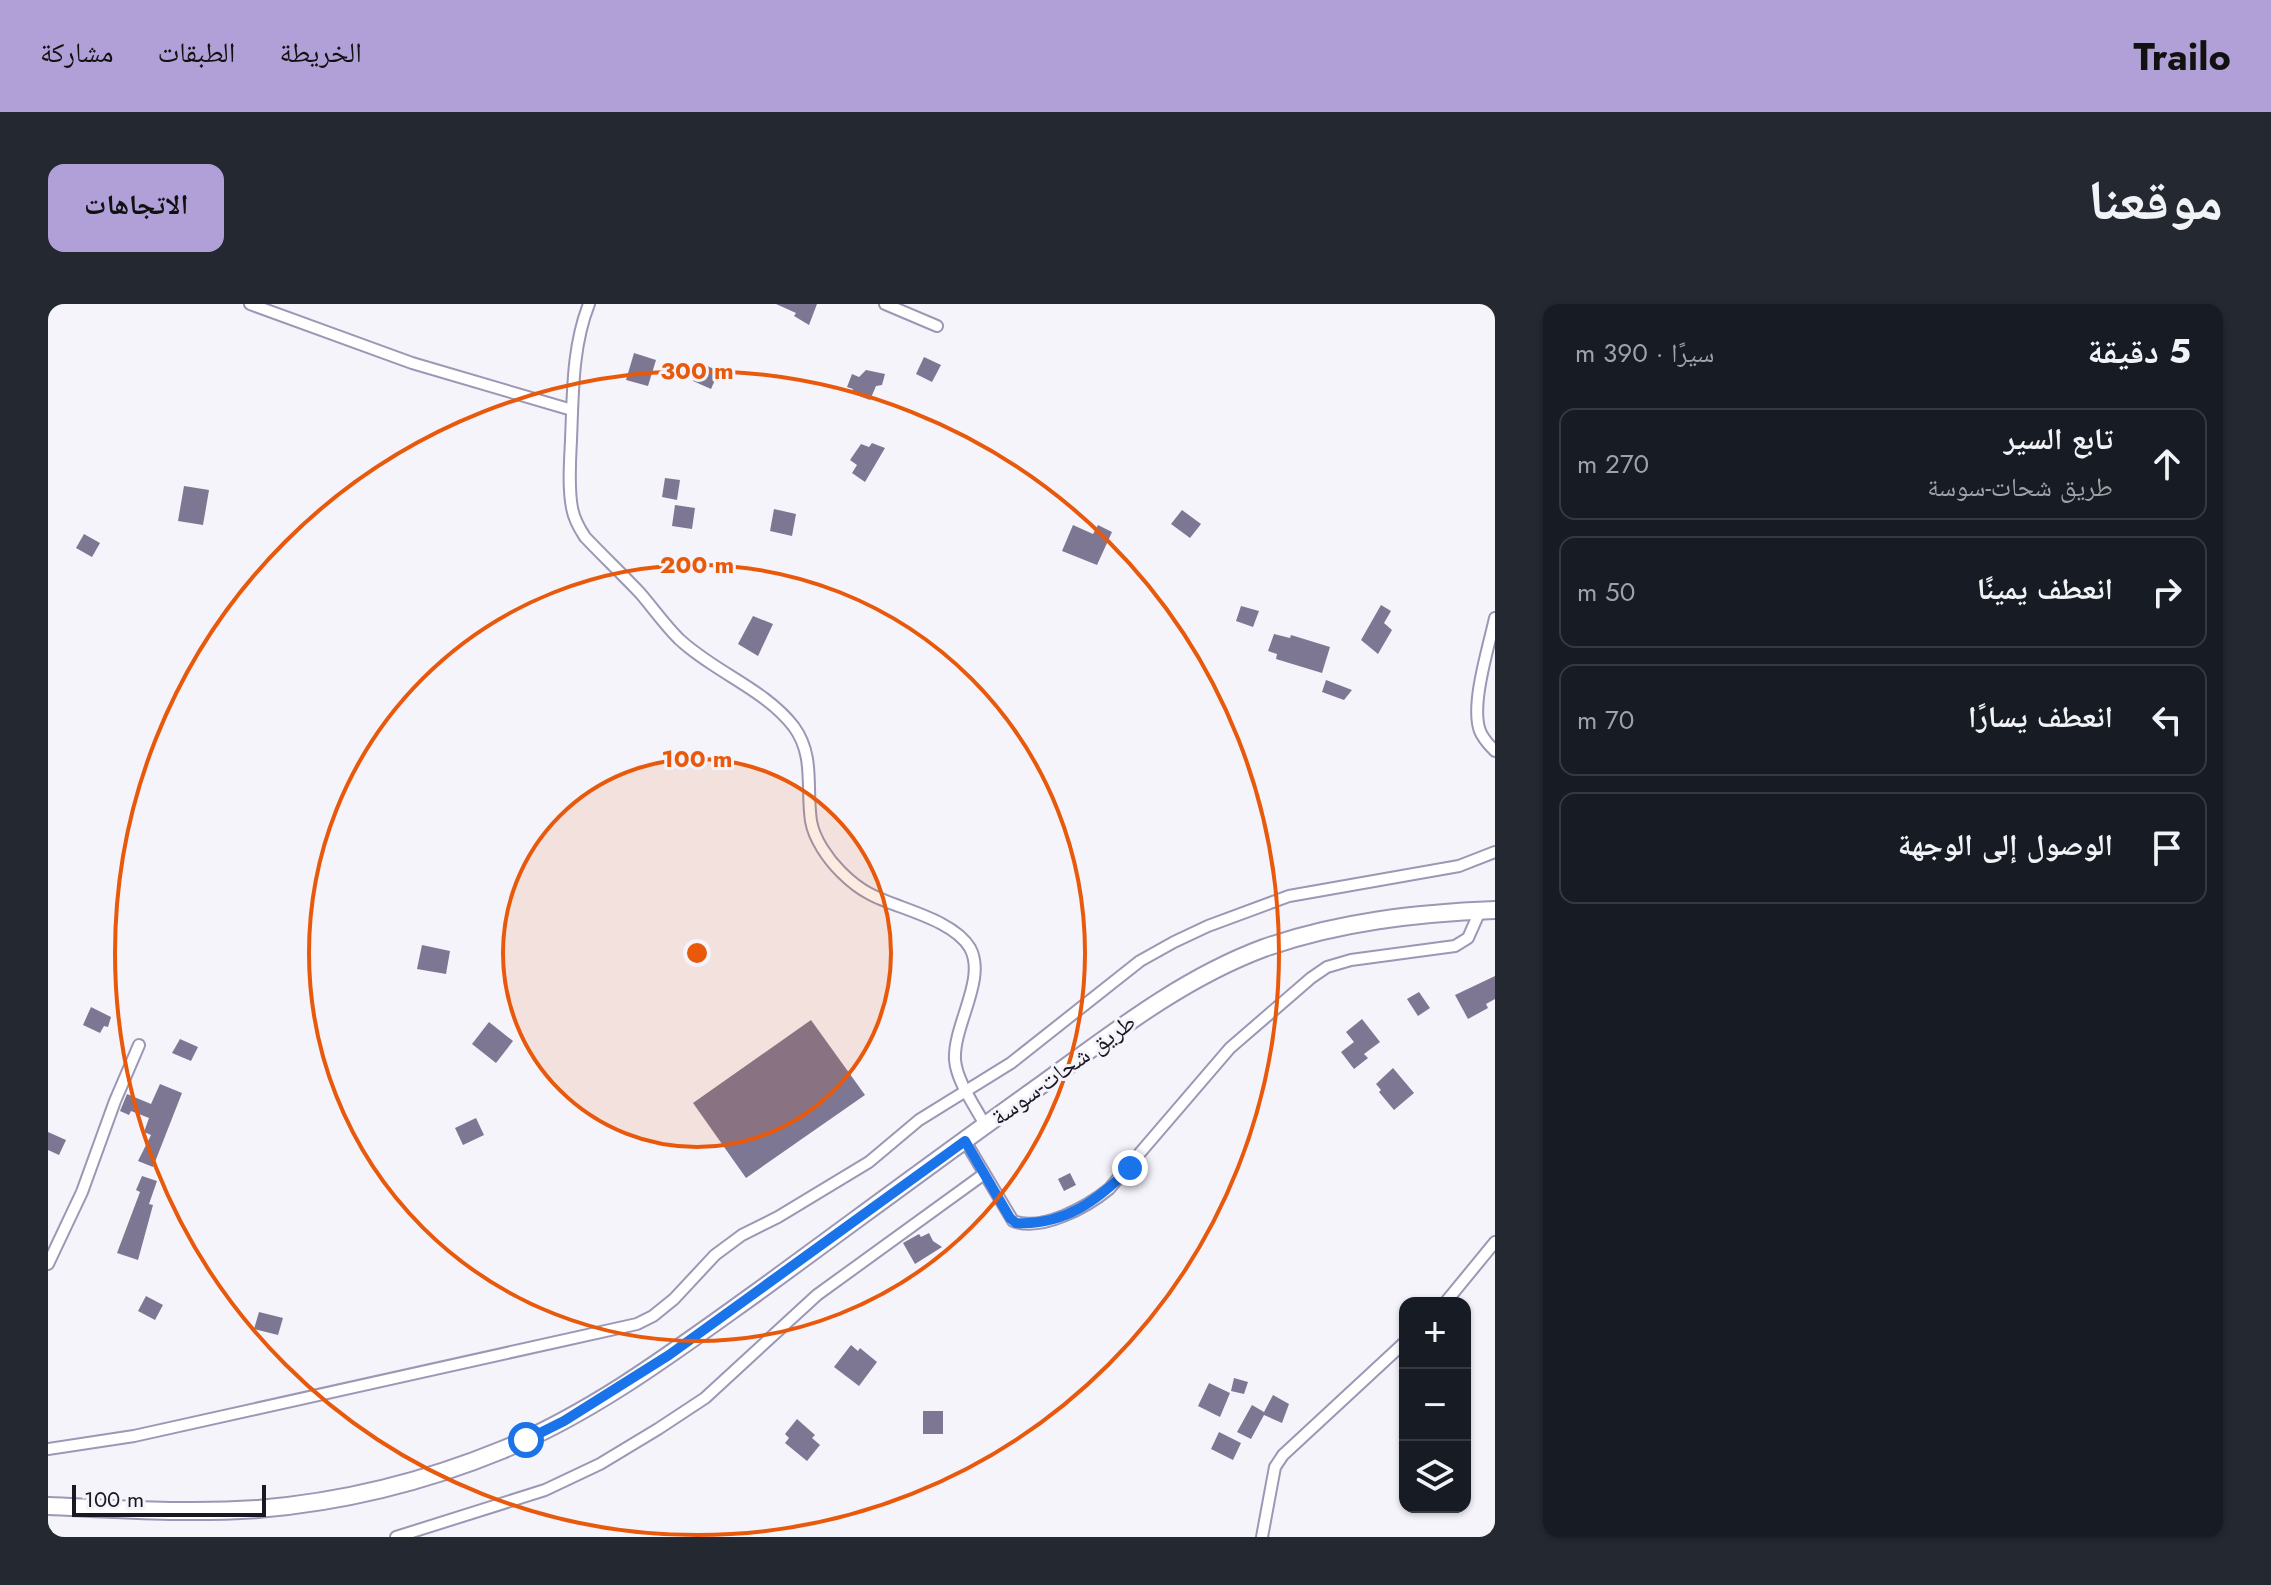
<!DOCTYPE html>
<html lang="ar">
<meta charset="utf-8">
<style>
:root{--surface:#171b24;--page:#242831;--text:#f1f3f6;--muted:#9ea1a6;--line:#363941;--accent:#b1a0d7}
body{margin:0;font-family:Jost,"Noto Naskh Arabic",sans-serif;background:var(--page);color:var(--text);direction:rtl}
.controls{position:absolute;right:24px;bottom:24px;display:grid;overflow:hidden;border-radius:16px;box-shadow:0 2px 6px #0004}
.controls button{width:72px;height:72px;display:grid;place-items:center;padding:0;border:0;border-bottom:2px solid var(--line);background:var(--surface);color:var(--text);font:40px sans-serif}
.scale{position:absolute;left:24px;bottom:20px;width:194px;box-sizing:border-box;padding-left:8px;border:4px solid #1b1823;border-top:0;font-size:22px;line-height:28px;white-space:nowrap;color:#1b1823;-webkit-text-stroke:6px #f5f4fb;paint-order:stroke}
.stop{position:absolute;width:24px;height:24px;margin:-18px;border:6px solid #1a73e8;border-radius:50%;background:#fff}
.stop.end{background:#1a73e8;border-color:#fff;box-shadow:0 2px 8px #0008}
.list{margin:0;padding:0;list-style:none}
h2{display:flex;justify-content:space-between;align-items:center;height:104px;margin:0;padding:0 32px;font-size:34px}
h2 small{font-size:26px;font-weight:400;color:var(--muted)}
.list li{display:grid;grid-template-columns:52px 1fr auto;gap:24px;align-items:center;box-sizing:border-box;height:112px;margin:0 16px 16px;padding:0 16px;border:2px solid var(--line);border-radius:16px}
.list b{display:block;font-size:30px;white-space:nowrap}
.list p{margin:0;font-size:26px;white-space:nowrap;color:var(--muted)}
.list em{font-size:26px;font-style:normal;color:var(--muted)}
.icon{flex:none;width:44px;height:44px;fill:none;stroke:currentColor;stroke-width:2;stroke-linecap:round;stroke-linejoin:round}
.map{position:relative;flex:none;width:1447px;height:1233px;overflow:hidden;direction:ltr;border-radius:16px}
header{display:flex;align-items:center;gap:48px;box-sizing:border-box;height:112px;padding:0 40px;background:var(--accent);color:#111}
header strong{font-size:38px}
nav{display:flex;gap:44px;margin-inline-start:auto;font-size:28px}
.intro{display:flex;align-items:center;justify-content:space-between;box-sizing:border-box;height:192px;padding:0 48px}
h1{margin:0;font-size:56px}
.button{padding:20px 36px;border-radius:16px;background:var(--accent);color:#111;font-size:28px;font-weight:700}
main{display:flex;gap:48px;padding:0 48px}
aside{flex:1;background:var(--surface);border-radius:16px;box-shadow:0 2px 6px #0004}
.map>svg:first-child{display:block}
.building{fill:#7d7793}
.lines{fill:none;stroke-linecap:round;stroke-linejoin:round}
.minor-casing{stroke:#9c97b4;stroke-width:14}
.primary-casing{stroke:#9c97b4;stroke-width:20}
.minor{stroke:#fff;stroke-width:10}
.primary{stroke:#fff;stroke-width:16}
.route{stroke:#1a73e8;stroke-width:10}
.ring{fill:none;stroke:#e8590c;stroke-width:4}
.labels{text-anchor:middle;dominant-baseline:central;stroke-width:6;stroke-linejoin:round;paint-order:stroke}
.street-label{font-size:24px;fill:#1b1823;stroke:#f5f4fb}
.centre{fill:#e8590c;stroke:#f5f4fb;stroke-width:4}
.ring-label{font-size:24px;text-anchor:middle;font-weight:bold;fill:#e8590c;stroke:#f5f4fb;stroke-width:6;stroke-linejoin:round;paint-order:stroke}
</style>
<header>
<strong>Trailo</strong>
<nav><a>الخريطة</a><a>الطبقات</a><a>مشاركة</a></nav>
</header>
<div class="intro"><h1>موقعنا</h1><a class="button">الاتجاهات</a></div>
<main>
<aside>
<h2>5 دقيقة<small>سيرًا · 390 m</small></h2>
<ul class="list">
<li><svg class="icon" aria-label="ahead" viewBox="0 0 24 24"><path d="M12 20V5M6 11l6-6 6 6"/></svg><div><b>تابع السير</b><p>طريق شحات-سوسة</p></div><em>270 m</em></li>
<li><svg class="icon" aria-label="right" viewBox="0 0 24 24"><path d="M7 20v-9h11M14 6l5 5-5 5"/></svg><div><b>انعطف يمينًا</b></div><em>50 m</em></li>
<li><svg class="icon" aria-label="left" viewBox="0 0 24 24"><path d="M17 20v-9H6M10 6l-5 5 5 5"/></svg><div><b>انعطف يسارًا</b></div><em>70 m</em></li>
<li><svg class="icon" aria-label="arrive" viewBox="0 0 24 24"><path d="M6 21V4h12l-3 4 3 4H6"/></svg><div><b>الوصول إلى الوجهة</b></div></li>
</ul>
</aside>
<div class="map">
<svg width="1447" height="1233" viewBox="0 0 1447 1233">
<rect width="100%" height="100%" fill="#f5f4fb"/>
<!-- building -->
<g class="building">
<polygon points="728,0 769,0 761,21 746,12 748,9"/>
<polygon points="586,49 608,56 600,82 578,76"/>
<polygon points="876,53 893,61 884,78 868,70"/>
<polygon points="652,59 671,67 663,85 645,77"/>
<polygon points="818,66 837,70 834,81 828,82 822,96 803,89 805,85 799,83 804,70 811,73"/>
<polygon points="824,139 837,144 817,178 804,169 809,161 802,156 813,140 821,143"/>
<polygon points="617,174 632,176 629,196 614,193"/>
<polygon points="136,182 161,186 155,221 130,217"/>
<polygon points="627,201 647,204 644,225 624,222"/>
<polygon points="726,205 748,210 744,232 722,227"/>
<polygon points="1134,206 1153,220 1142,234 1123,220"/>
<polygon points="1025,221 1045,230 1050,221 1064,228 1049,261 1014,247"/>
<polygon points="36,230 52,239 44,253 28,244"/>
<polygon points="1333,301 1343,307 1336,319 1344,326 1330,350 1313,336"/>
<polygon points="1193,302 1211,307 1205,323 1188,317"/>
<polygon points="705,312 725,320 710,352 690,340"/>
<polygon points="1226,330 1242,334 1243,331 1282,343 1274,369 1228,355 1229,350 1220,347"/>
<polygon points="1278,376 1304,386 1296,396 1274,388"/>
<polygon points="374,641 402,647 398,670 369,665"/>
<polygon points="1447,672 1447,695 1438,700 1440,704 1420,715 1407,691"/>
<polygon points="1371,688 1382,704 1370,712 1359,695"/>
<polygon points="43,703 63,713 60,723 56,722 52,729 35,721"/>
<polygon points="1314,715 1332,738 1316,750 1320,754 1306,765 1293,748 1306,738 1298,728"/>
<polygon points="763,716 817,791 698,874 645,799"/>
<polygon points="441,718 465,737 448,759 424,740"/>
<polygon points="132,735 150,743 143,757 124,749"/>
<polygon points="1345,764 1366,789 1346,806 1331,788 1333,786 1328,780"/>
<polygon points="112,780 134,789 105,863 90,857 103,831 96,828 101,814 83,807 81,811 72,807 79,790 103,800"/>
<polygon points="428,814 436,831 415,841 407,824"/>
<polygon points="0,828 18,836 11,851 0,846"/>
<polygon points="1022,869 1028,881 1016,887 1010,875"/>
<polygon points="94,872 109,877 101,900 105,901 90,956 69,949 92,888 88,886"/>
<polygon points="881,929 885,937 894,943 867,960 855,939 871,930 873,933"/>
<polygon points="98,992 115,1001 107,1016 90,1007"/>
<polygon points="211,1008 235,1014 230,1031 206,1025"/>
<polygon points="803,1041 810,1047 812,1044 829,1058 811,1082 786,1063"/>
<polygon points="1186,1074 1200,1078 1196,1090 1183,1087"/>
<polygon points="1161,1079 1182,1089 1172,1113 1150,1102"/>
<polygon points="1225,1091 1241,1100 1234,1119 1216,1111 1203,1135 1189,1128 1204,1101 1216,1108"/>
<rect x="875" y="1107" width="20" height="23"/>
<polygon points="749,1115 767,1131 764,1134 772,1141 759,1157 737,1139 741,1134 737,1130"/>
<polygon points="1171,1128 1193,1139 1185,1156 1163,1145"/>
</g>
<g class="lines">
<!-- minor casing -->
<g class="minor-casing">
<g id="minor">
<polyline points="202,0 364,59 524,106"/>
<path d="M541,0C524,43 525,90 523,136C522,158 520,183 524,204C526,215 531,224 537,233C555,252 574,270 592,289C605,304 617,321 631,335C666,368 717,385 746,423C767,452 758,484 763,517C766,535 780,555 793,568C801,576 812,585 822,590C850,605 905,615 922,644C939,675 905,721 907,756C909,778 927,802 937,821"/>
<polyline points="837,0 889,22"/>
<path d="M1447,314C1441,342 1422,401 1432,427C1435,435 1441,441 1447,447"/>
<path d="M917,837L965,917C994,928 1039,903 1061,885L1182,744L1263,674L1279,663L1303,656L1407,642L1420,634L1432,607"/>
<polyline points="0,960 34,888 67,797 91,741"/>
<polyline points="1397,999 1447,938"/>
<polyline points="0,1145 86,1132 589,1020 605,1012 626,995 667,951 694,931 730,913 821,858 871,816 963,759 1092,657 1126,638 1160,622 1241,592 1411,562 1447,548"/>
<polyline points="348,1233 497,1186 552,1160 610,1125 657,1094 769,991 936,870"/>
<polyline points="1214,1233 1227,1163 1235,1151 1357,1038"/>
</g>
</g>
<!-- primary casing -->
<g class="primary-casing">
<path id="primary" d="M0,1202C69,1205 141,1210 210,1205C294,1198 376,1178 454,1146C546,1108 627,1047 708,989C804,919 899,848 996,779C1065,729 1135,674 1216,644C1290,618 1369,609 1447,606"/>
</g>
<!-- minor -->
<use href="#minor" class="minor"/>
<!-- primary -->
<use href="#primary" class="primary"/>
</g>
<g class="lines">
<!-- route -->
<path class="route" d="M478,1136L516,1117L621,1051L917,837L962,914L968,919C1016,922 1050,896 1082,864"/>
</g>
<!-- distance rings -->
<circle cx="649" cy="649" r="194" fill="#e8590c" fill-opacity=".12"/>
<g class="ring">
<circle cx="649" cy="649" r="194"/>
<circle cx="649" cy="649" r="388"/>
<circle cx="649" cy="649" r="582"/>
</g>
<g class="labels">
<!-- street labels -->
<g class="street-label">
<text transform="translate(1015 765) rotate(-36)">طريق شحات-سوسة</text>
</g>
</g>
<circle cx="649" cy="649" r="12" class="centre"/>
<g class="ring-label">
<text x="649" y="75">300 m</text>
<text x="649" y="269">200 m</text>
<text x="649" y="463">100 m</text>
</g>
</svg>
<div class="controls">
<button>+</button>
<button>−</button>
<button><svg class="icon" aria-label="layers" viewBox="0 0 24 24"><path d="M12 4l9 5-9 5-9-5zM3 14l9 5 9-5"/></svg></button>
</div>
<div class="scale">100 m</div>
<div class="stop" style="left:478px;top:1136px"></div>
<div class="stop end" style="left:1082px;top:864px"></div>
</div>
</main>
